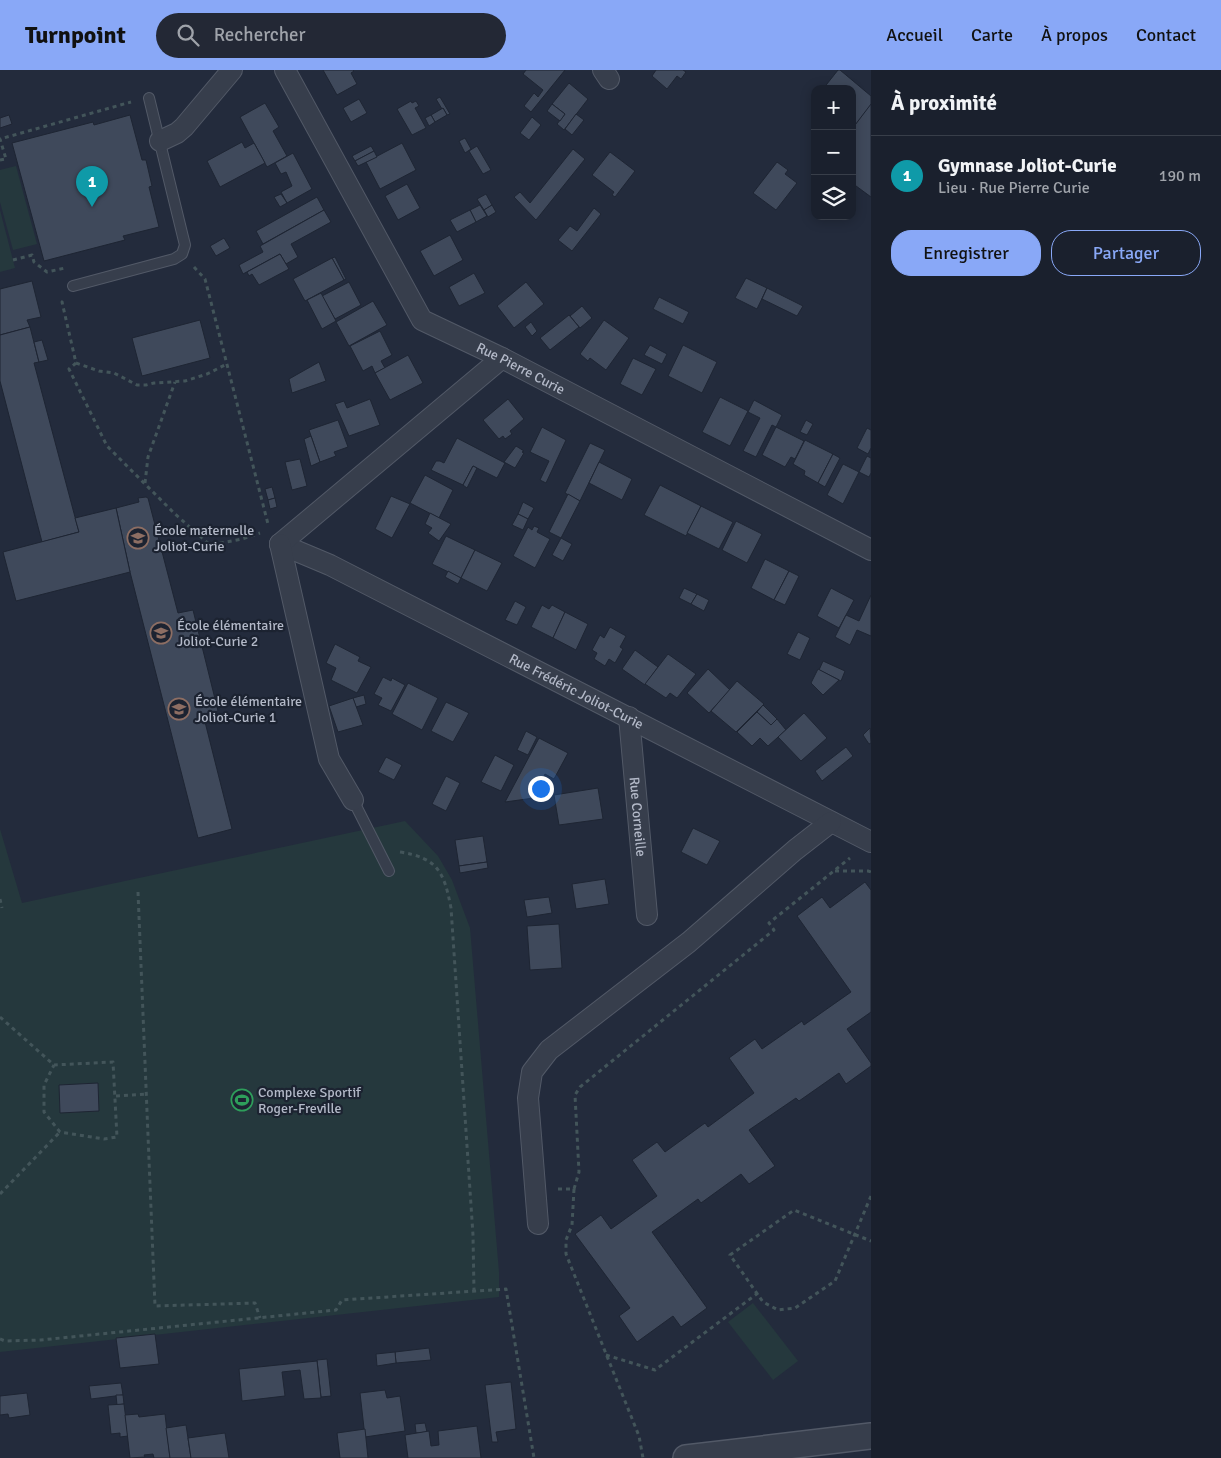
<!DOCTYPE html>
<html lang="fr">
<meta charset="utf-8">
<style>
:root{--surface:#1a202d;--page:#232835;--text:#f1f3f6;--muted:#9fa3aa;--line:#383e49;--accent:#89a8f7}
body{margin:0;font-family:Signika,sans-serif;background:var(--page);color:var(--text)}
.controls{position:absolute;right:15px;top:15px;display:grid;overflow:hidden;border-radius:10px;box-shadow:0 2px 12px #0003}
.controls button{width:45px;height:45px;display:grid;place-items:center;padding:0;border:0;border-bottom:1px solid var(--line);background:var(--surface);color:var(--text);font:25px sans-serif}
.you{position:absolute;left:540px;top:718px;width:18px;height:18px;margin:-12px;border:4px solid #fff;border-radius:50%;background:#1a73e8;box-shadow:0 0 0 8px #1a73e833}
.badge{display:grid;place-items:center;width:32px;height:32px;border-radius:50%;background:var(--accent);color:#fff;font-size:16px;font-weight:700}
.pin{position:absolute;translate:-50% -41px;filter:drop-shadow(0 1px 2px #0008)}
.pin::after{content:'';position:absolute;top:26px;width:18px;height:15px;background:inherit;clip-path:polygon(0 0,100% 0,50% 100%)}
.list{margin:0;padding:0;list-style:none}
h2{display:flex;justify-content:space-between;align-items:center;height:65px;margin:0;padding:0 20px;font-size:21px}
h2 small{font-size:16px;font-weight:400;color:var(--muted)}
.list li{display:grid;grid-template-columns:32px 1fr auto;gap:15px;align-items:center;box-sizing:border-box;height:80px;padding:0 20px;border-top:1px solid var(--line)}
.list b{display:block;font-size:19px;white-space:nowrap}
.list p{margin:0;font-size:16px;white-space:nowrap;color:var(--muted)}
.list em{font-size:16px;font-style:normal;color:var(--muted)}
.actions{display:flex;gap:10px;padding:15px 20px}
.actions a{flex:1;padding:11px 0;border:1px solid var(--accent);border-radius:20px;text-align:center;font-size:18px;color:var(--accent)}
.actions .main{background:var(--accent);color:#111}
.icon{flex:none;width:28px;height:28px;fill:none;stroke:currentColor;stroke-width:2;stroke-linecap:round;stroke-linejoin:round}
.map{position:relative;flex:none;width:871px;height:1388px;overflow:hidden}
header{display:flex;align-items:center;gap:30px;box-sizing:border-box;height:70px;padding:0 25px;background:var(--accent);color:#111}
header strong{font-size:24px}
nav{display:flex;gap:28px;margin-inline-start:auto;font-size:18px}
.search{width:350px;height:45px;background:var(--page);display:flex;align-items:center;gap:12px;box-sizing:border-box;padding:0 18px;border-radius:28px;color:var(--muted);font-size:19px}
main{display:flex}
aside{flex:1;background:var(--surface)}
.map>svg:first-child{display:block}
.green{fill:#25383d}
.building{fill:#3f495b;stroke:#1e2533}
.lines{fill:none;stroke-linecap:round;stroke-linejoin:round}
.service-casing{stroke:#525967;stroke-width:12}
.minor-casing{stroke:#525967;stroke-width:22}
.tertiary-casing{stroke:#525967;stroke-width:28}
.path{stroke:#43555a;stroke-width:3;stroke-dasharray:4 4;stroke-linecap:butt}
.service{stroke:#373e4c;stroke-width:10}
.minor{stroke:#373e4c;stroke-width:20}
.tertiary{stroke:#373e4c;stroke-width:25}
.labels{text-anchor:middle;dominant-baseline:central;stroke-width:4.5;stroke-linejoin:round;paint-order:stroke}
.street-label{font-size:14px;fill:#b3b9c8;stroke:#1c2331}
.poi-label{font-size:14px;fill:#b3b9c8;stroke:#1c2331;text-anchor:start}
</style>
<header>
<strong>Turnpoint</strong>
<div class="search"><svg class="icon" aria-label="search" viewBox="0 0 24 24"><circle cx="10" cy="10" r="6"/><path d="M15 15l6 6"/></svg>Rechercher</div>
<nav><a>Accueil</a><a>Carte</a><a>À propos</a><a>Contact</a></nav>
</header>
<main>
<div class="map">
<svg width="871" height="1388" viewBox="0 0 871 1388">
<rect width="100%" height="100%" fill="#232b3c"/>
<!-- green -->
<g class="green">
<polygon points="16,96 37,174 13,180 0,132 0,100"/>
<polygon points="0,140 15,198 0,202"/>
<polygon points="405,751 438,786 452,810 470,858 499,1202 499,1227 0,1282 0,759 22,833"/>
<polygon points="753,1233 798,1291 773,1310 728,1252"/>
</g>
<!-- building -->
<g class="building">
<polygon points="323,0 353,0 354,1 351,3 357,14 337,25"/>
<polygon points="526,0 565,0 531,42 524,36 534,23 538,27 543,20 523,4"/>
<polygon points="656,0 683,0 686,2 681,9 677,6 667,19 652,6"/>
<polygon points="838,0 840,0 871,26 871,35 854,57 852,55 852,19 823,19"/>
<polygon points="569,13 588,29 564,60 557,54 565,44 552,34"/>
<polygon points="440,27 450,44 447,45 443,38 442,39 436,29"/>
<polygon points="359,29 367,43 351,52 343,38"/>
<polygon points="411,31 412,33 416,31 419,36 415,38 426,58 412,65 397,39"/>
<polygon points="265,33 279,57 273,61 287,86 267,97 240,47"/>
<polygon points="552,34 565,44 560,51 547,41"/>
<polygon points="871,34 871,127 852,113 852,59"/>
<polygon points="443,38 447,45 435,52 431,45"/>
<polygon points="576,44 584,50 572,65 565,59"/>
<polygon points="9,45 12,54 0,58 0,48"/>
<polygon points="130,45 142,90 146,90 152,116 149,117 159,157 123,166 125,170 44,191 12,73 93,52 94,55"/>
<polygon points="431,45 435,52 429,56 425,48"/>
<polygon points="532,47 541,55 529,70 520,63"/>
<polygon points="465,68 471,79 465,83 459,71"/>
<polygon points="242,72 245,78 254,73 265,93 220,117 207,91"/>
<polygon points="402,73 416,100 380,119 366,92"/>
<polygon points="371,76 374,81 355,91 352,86"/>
<polygon points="477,76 491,100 483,104 469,81"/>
<polygon points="573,79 585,89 536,150 514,127 520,122 530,133"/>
<polygon points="374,81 377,87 358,96 355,91"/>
<polygon points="610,82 635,101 615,127 612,125 614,122 592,105"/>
<polygon points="293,83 312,119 287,133 281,122 292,116 286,102 281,104 275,93"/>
<polygon points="777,92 788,100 785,104 797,113 776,140 753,123"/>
<polygon points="407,114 420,138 398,150 385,126"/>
<polygon points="281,124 287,133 280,137 274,127"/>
<polygon points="486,124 492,135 484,140 477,129"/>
<polygon points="317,127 324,140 263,174 256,161"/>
<polygon points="480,135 487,146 476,152 470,140"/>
<polygon points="492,135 496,142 488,147 484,140"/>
<polygon points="594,138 601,144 572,181 558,170 570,156 577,161"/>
<polygon points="324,140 331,152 291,174 298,187 286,194 280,184 243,204 239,195 263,182 260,176"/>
<polygon points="470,140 476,152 457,162 450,150"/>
<polygon points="450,165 463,190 434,206 420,181"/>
<polygon points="224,168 230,178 216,186 210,176"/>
<polygon points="280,184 289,199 259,215 252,204 249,206 247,202"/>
<polygon points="335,187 346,209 344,210 332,188"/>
<polygon points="332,188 344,210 305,231 293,209"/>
<polygon points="474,203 485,223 459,236 449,217"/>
<polygon points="746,208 767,218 757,239 735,228"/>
<polygon points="32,211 41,247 27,250 30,257 0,265 0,219"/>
<polygon points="349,212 361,235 335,249 322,226"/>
<polygon points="526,212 544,234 514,258 497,236"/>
<polygon points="767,218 803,236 797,246 762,229"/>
<polygon points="321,223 336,251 322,259 307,230"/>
<polygon points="659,227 689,242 683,254 653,239"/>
<polygon points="373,231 387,255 349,276 336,252"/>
<polygon points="582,236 592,248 580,258 570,246"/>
<polygon points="569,245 579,257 550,280 540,268"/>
<polygon points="200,250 210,288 142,306 132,268"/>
<polygon points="604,250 629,268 606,300 590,288 588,291 580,284"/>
<polygon points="531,252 537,261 532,266 525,257"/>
<polygon points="30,257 39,292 34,293 79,462 42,472 0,311 0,265"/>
<polygon points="380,261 392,285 381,291 385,298 375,303 372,296 363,301 350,276"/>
<polygon points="42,270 48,290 39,292 34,272"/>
<polygon points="650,275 667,284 662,294 644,285"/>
<polygon points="683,275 717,292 702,323 668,306"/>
<polygon points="408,285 423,313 390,330 375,303"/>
<polygon points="633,288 656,299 642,325 620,314"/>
<polygon points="319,292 326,311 292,323 289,309"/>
<polygon points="720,327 748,341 730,376 702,362"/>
<polygon points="370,329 380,355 349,366 335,334 344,331 347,338"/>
<polygon points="508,329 524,349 510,361 512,364 505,369 503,366 499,369 483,350"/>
<polygon points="754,330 782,345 776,357 772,355 756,387 743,381 760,348 748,342"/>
<polygon points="338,350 348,377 334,382 336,386 320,392 309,360"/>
<polygon points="806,350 813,354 807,365 800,362"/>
<polygon points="542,357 566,370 546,413 540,410 549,391 530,382"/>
<polygon points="776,357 804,371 795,389 791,387 785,397 762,385"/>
<polygon points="867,358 871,360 871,378 868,384 857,378"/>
<polygon points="311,366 320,392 311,396 304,369"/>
<polygon points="457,368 505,393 497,408 473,396 463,415 431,400 436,391 440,391 444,393"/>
<polygon points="805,370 833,384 818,413 804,405 805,401 793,394"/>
<polygon points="590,373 605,380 580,431 565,423"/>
<polygon points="516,376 524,381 522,382 524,383 515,398 504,392"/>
<polygon points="833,384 840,388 825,417 818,413"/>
<polygon points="867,386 871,388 871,403 869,407 859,402"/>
<polygon points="300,389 307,416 292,420 285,392"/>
<polygon points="599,392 632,409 622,430 589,413"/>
<polygon points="843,394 859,402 843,434 827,425"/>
<polygon points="473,396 477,398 467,418 463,415"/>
<polygon points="425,405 453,420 439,448 410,433"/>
<polygon points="660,415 701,436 686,466 644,445"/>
<polygon points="272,417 275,428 268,430 265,419"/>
<polygon points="568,424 580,431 561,468 549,462"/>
<polygon points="391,426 410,434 392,468 375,459"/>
<polygon points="146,427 148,428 178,543 193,540 218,641 203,644 232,759 198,768 130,502 116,438 139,432 138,428"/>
<polygon points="275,428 277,437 270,439 268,430"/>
<polygon points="523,432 534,438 528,449 518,444"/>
<polygon points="701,436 733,452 719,479 687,463"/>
<polygon points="116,438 130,502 16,531 3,482 79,462 75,448"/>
<polygon points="430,443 451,454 439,471 428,463 432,458 425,454"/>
<polygon points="518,444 528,449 523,460 512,455"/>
<polygon points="736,451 762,464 747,493 722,480"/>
<polygon points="534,456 539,458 537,462 550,469 535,498 513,486 528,457 532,460"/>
<polygon points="446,466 475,480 461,508 432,494"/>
<polygon points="561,468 572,474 563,491 552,485"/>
<polygon points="475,480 502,493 487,521 461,508"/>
<polygon points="765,489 789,501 774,530 751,518"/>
<polygon points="448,501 461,508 458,514 445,507"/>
<polygon points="789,501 799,506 785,535 774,530"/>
<polygon points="684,518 697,524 691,534 679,528"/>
<polygon points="831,518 854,530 839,558 817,546"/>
<polygon points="697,524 709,530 704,541 691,534"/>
<polygon points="871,525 871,566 857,560 850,575 835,567 846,545 859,551"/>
<polygon points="515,531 526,537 517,555 505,550"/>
<polygon points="542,535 549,539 552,535 565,542 553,568 531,557"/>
<polygon points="565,542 588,554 576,580 553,568"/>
<polygon points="610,557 626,566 620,577 623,579 615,593 609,589 605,596 594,589 597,583 592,580 600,565 604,568"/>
<polygon points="798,562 810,568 800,590 787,584"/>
<polygon points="335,574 360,587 358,591 371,597 357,623 331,610 336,598 326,593"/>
<polygon points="635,580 658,597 645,615 622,599"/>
<polygon points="668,584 696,604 677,628 670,623 666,628 645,614"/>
<polygon points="823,591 845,601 841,611 819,600"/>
<polygon points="708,599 730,620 709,643 687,623"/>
<polygon points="818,599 839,610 823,625 811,613"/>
<polygon points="383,607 391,611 392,608 405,615 391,641 378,635 382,628 374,624"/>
<polygon points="737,611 764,634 736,662 711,641"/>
<polygon points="408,613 438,628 422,660 392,644"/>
<polygon points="364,625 366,634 356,637 353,628"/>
<polygon points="353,628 363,655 338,662 329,636"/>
<polygon points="446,632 469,643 453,672 431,661"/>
<polygon points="763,635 777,649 771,655 757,642"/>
<polygon points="757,642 771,655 777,649 786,660 768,676 760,668 752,676 737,662"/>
<polygon points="804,643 827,668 801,691 778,667"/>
<polygon points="870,658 871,673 869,674 863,665"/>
<polygon points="526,661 537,667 528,685 517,680"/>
<polygon points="539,668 568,683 554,709 545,704 534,728 505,732"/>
<polygon points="846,677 853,686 822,711 815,701"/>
<polygon points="495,685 514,695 501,721 481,712"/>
<polygon points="386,687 402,695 394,710 378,702"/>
<polygon points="446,706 460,713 446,741 432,734"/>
<polygon points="598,718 603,749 559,755 554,725"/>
<polygon points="693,758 720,771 707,795 681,782"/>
<polygon points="483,766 487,792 459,796 455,770"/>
<polygon points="487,792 488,798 460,803 459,796"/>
<polygon points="605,809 609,834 576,839 572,814"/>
<polygon points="865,812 871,820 871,942 847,959 871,993 871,996 846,1014 839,1003 799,1031 796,1028 749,1060 775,1096 749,1114 741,1104 701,1133 698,1129 652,1162 707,1238 681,1257 673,1246 637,1272 619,1246 630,1238 575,1164 601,1145 611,1159 657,1126 632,1090 657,1072 665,1082 705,1053 708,1057 754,1023 729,988 755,969 762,979 802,951 804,955 851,922 797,846 822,827 830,838"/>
<polygon points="549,827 552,843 527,847 524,830"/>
<polygon points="559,854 562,898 530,900 527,856"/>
<polygon points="98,1013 99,1041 60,1043 59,1015"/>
<polygon points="155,1264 159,1294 120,1298 116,1268"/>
<polygon points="429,1278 431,1290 396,1293 395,1282"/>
<polygon points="395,1282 396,1293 377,1296 376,1284"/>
<polygon points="327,1289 331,1326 321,1327 317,1290"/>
<polygon points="317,1291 321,1328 304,1329 300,1300 282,1302 285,1326 242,1331 239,1299"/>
<polygon points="511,1312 516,1359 496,1362 498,1372 492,1372 485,1315"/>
<polygon points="121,1313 123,1325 91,1329 89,1316"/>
<polygon points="385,1320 387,1328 400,1326 405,1361 365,1367 360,1323"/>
<polygon points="27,1323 30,1345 9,1348 8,1344 0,1345 0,1326"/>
<polygon points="116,1325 123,1325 124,1334 117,1335"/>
<polygon points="124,1334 128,1366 120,1367 120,1363 111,1364 108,1335"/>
<polygon points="138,1344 139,1347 165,1344 170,1388 154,1388 153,1384 144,1385 145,1387 130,1388 125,1345"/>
<polygon points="425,1353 427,1362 416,1363 415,1354"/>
<polygon points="186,1355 191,1388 170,1388 166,1358"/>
<polygon points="477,1356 481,1388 408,1388 405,1365 429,1361 431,1376 439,1375 438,1361"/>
<polygon points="365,1359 368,1388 340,1388 337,1363"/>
<polygon points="225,1363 229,1388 191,1388 188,1368"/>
</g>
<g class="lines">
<!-- service casing -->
<g class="service-casing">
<g id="service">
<polyline points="73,216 174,189 182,184 185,175 183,167 149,28"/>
<polyline points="353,730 389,801"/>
</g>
</g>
<!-- minor casing -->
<g class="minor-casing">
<g id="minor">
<path id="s1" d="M285,0L422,250L502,288L871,480"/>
<polyline points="603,0 609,9"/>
<polyline points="160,71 177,63 184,57 232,0"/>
<path id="s2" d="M280,474L330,495L871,772"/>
<polyline points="280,474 502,288"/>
<polyline points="280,474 329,689 353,730"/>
<path id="s3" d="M629,647L647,845"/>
<polyline points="538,1154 528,1028 532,1002 549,980 689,872 795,780 831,752"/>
</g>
</g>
<!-- tertiary casing -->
<g class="tertiary-casing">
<polyline id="tertiary" points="686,1388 871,1366"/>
</g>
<!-- path -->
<g class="path">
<polyline points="0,90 6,89 0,69 131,32"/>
<polyline points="13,190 32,185 34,192 47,202 65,198"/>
<polyline points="194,197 205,209 268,454"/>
<polyline points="63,231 62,232 76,293 69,299 107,376 175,444 210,475 242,469 260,463"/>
<polyline points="76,293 99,301 114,303 137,315 146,315 154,313 185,311 207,304 227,294"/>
<polyline points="145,413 148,387 175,312"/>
<path d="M400,782C438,788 444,802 451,838L473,1165L474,1221"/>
<polyline points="835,801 868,801 871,802"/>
<polyline points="138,822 155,1236 255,1233 260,1248"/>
<polyline points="0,829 2,838"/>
<polyline points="0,947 54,995 113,992 117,1067 104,1069 60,1062 44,1042 44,1015 54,995"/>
<polyline points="116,1026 146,1024"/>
<polyline points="558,1119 574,1119 572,1155 566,1170 566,1184 639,1366 643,1388"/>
<polyline points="574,1119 579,1102 575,1025 580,1017 774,860 769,853 850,788"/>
<polyline points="0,1124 60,1062"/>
<polyline points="871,1126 835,1211 795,1238 778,1240 763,1232 730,1185 794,1140 871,1171"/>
<polyline points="0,1269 5,1271 41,1270 336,1240 342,1230 506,1219 534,1388"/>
<polyline points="606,1285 655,1300 758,1223"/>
</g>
<!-- service -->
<use href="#service" class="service"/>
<!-- minor -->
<use href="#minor" class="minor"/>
<!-- tertiary -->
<use href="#tertiary" class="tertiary"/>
</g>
<!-- icons -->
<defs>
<g id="school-ring" transform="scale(1.125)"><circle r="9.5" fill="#1c2331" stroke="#8d6e63" stroke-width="1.5"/><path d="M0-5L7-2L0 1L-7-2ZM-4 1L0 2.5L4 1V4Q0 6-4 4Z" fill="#8d6e63"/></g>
<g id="stadium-ring" transform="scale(1.125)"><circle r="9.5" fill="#1c2331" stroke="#2e9e5b" stroke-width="1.5"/><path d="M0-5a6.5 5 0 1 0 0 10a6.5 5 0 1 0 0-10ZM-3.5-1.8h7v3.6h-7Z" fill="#2e9e5b"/></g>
</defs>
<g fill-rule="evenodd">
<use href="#school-ring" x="138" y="468"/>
<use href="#school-ring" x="161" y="563"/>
<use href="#school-ring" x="179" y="639"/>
<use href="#stadium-ring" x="242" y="1030"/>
</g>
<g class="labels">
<!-- street labels -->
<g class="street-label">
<text stroke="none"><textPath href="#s1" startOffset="395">Rue Pierre Curie</textPath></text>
<text stroke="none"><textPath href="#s2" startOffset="331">Rue Frédéric Joliot-Curie</textPath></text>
<text stroke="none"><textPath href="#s3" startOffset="100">Rue Corneille</textPath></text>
</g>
<!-- poi labels -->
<g class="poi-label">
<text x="154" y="460">École maternelle<tspan x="154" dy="16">Joliot-Curie</tspan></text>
<text x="177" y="555">École élémentaire<tspan x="177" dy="16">Joliot-Curie 2</tspan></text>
<text x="195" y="631">École élémentaire<tspan x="195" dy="16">Joliot-Curie 1</tspan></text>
<text x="258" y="1022">Complexe Sportif<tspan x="258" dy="16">Roger-Freville</tspan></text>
</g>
</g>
</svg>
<div class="controls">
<button>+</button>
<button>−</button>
<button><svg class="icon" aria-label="layers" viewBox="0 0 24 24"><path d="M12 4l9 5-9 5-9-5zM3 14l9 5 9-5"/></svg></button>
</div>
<div class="you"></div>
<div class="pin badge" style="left:92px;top:137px;background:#0f9aa8">1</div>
</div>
<aside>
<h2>À proximité<small></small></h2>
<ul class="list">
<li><span class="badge" style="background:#0f9aa8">1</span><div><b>Gymnase Joliot-Curie</b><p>Lieu · Rue Pierre Curie</p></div><em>190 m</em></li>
</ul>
<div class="actions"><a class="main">Enregistrer</a><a>Partager</a></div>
</aside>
</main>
